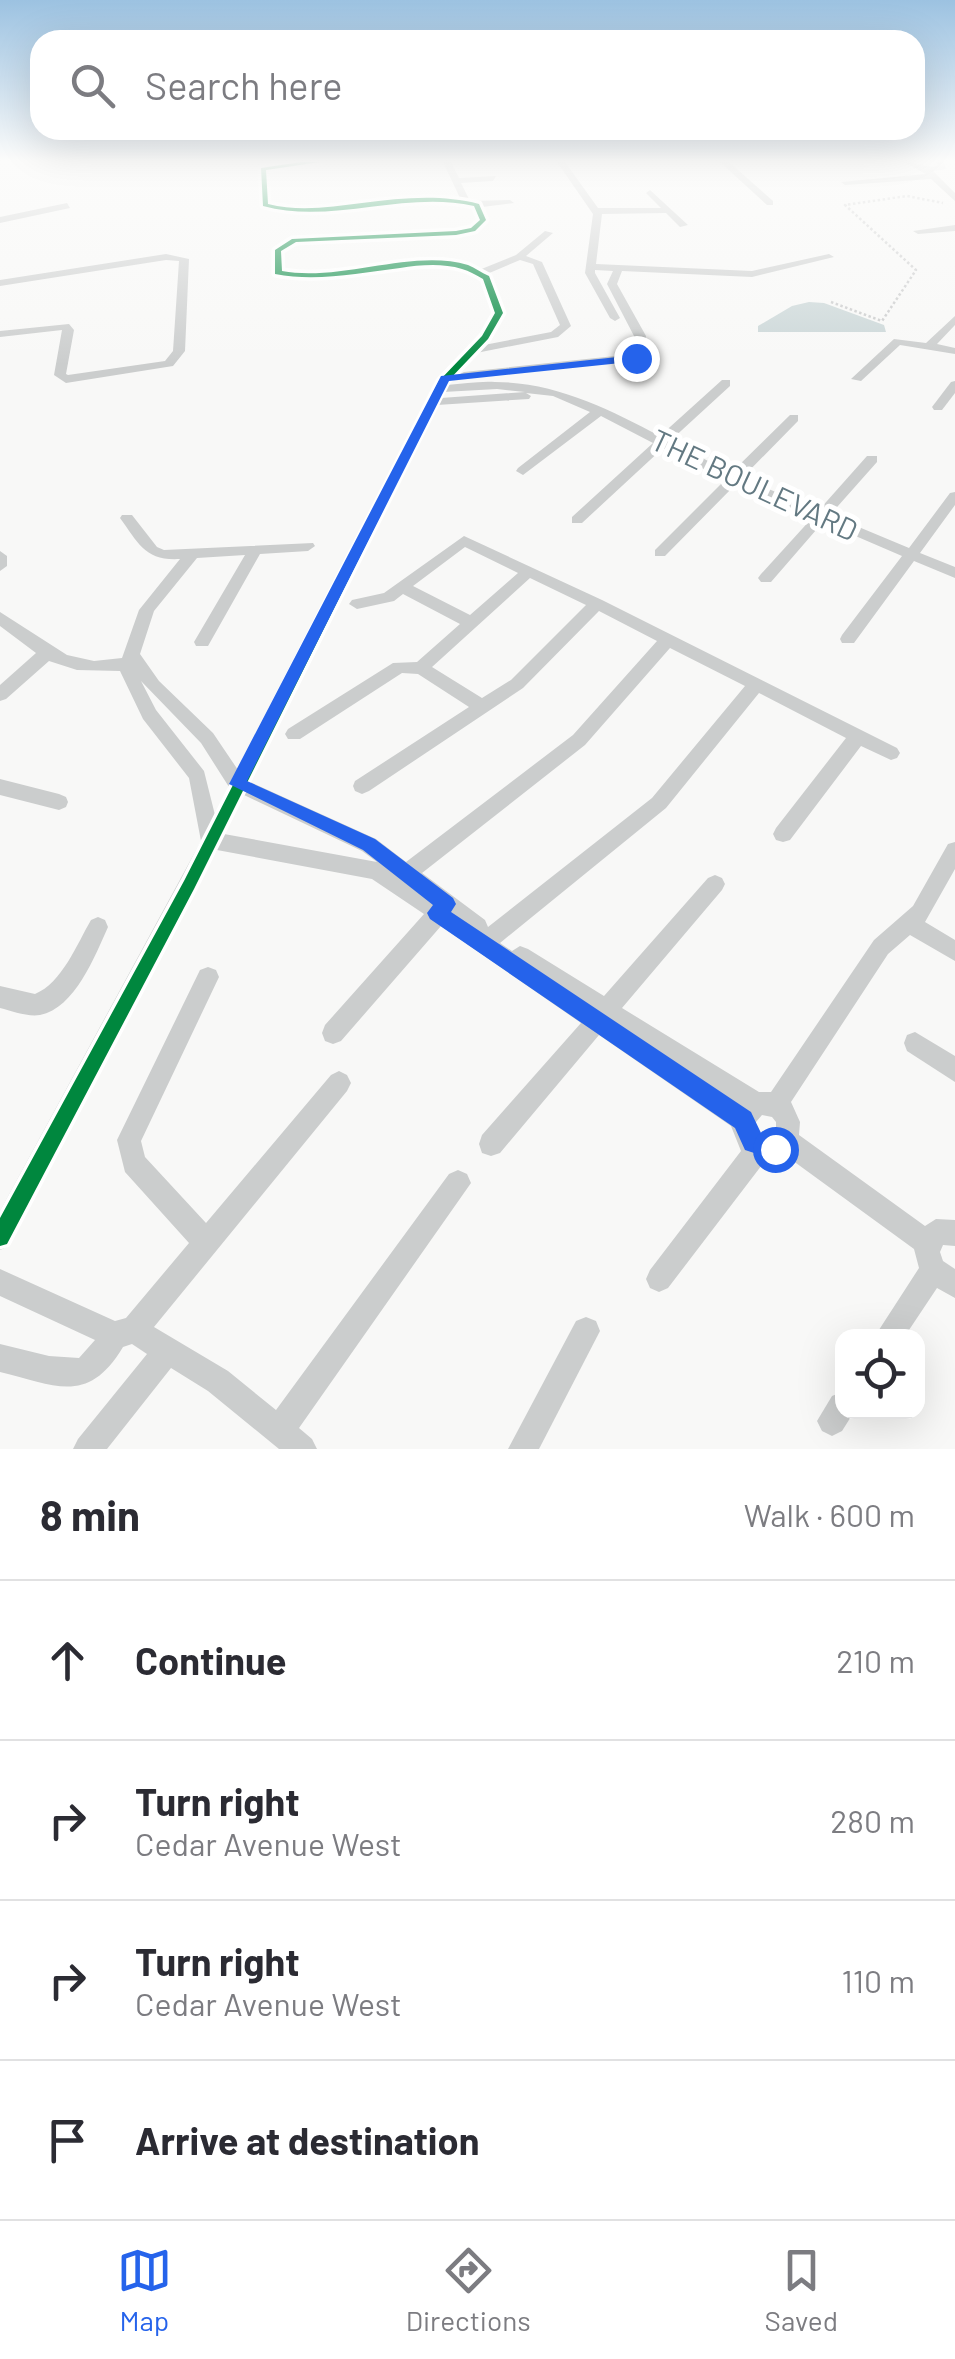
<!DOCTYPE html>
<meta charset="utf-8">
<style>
:root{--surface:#fff;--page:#f2f2f3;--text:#2b2b33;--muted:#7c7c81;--line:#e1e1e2;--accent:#2563eb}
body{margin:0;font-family:Barlow,sans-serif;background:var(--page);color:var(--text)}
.controls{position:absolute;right:30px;bottom:30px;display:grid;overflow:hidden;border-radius:20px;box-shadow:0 10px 40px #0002}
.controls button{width:90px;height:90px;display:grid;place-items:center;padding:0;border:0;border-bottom:2px solid var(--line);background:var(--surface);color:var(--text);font:50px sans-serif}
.stop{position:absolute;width:30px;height:30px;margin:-22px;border:8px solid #2563eb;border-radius:50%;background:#fff}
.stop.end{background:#2563eb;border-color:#fff;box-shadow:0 2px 10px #0008}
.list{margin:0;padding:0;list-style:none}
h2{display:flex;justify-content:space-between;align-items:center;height:130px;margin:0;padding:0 40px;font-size:42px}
h2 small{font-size:32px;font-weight:400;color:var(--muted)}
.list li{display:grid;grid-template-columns:65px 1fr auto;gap:30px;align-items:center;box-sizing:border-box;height:160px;padding:0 40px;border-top:2px solid var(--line)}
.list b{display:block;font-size:38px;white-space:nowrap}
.list p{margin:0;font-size:32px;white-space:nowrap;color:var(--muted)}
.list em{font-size:32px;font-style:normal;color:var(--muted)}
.icon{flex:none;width:55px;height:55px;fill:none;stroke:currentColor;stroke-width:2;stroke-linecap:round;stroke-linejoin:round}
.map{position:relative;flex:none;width:955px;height:1449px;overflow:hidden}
.search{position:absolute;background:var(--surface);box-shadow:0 10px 40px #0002;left:30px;right:30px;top:30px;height:110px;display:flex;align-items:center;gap:25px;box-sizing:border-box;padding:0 35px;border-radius:30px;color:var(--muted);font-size:38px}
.sheet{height:770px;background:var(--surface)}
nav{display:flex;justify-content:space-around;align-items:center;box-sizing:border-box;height:140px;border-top:2px solid var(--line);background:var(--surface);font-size:28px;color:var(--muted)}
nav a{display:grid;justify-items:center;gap:5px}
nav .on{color:var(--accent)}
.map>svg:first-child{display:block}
.water{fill:#cad6d7}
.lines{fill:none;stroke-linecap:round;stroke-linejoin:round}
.path{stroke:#c9cacb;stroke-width:2.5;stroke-dasharray:2.5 2.5;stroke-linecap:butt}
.minor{fill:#cbcdcd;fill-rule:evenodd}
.cycleway-casing{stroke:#fff;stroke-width:7}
.cycleway{fill:#00873e;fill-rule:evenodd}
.route{fill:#2563eb}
.labels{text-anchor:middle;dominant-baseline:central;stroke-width:10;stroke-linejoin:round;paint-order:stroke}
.far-street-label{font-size:30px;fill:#637982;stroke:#fff}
</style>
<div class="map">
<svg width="955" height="1449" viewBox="0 0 955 1449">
<rect width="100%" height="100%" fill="#f8f8f7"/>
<!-- water -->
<polygon class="water" points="809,302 824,303 884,325 886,332 758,332 758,326 792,306"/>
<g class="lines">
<!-- path -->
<polyline class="path" points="831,302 882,321 916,270 845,205 907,196 943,203"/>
<!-- minor -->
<g class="minor">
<path d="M296,162H321L267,171L269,203C332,220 397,186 460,198L443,162H451L459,178L496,176L493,181L461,183L470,201L510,200L514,203L482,207L488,220L473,233L296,243L283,251V270C344,282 425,240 479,270L516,255L545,231L553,233L526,256L542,262L571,326L558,337L476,353L447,385C463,384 479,381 495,382C555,382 609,409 660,436L722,380H730V386L670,441L731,473L790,415H798V421L742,478L819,510L867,456H877V462L830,515L909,548L950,493L955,492V505L920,553L955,567V578L914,561L854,643H842L840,639L842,635L902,556L823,522L771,582H761L758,578L761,574L812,518L735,485L665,556H655V550L725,480L663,448L582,523H572V517L653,443L601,416L523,475L516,471L518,468L590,412L553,396L526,393L531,396L529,399L437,405L250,782L376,839L406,862L573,735L657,641L599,611L523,688L369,791L362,794L355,791L353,786L355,781L469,707L418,674L402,673L300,739H288L285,734L288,729L393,663L417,662L460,624L403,594L394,601L357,609L349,604L352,600L384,593L464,536L602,600L897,748L900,753L897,758L891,760L861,746L790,840L783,842L776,840L773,834L776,828L846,738L759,693L666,808L500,943L512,951L520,946L528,949L604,996L708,878L715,875L722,878L725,884L722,890L622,1008L759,1092H771L874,940L913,906L948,844L955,842V869L925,922L955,940V961L910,935L888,954L791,1102L800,1122L799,1135L925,1226L936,1219L955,1220V1246L943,1245L940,1252L943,1261L955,1269V1298L937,1288L905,1336H875L919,1268L914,1249L785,1155L765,1161L668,1288L659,1292L650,1288L646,1279L650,1270L741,1151L731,1126L599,1035L500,1153L491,1156L482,1153L479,1144L482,1135L581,1023L441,926L341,1041L333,1044L325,1041L322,1033L325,1025L424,914L372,879L217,850L9,1246L0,1250V1211L201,841L189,778L143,719L120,671L77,670L49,661L6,699L0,701V685L36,653L0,626V612L67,655L94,661L122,658L139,610L180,559C145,561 139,544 120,518L122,515H132L157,547L164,550L313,543L315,546L308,551L260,554L208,646H196L194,642L245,555L197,558L154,611L140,654L159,681L213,733L238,770L437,381L480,335L494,313L482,280C419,245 342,289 274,274L273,250L291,238L456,230L470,228L478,220L473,207C403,190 332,225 262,207L260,167ZM520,260L533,264L560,325L551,332L484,345L504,313L491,278L487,274ZM497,389L525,392L441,398L443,392ZM465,547L518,573L470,615L413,586ZM530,578L586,605L511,680L482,698L432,667ZM670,648L745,686L652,798L488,927L485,920L422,873L585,745ZM141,681L201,743L229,787L215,815L204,771L156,710ZM244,795L362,851L377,862L224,834ZM762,1115L772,1117L776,1122V1130L770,1136L760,1135L756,1130V1122Z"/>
<polygon points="557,162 565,162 598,208 661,208 646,193 650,190 688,225 680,227 666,213 602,214 596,264 752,271 829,254 834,257 752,277 622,271 617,284 646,336 644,359 460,378 460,374 464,372 634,354 634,336 607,284 613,271 595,270 595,273 620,318 615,321 610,318 585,273 593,214"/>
<polygon points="720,162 729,162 773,201 773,205 767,205"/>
<path d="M904,162C916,162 926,168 938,166L935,162H944L946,169L933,171L955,193V201L931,179L845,185L841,182L926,174Z"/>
<polygon points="67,203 70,208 0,223 0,217"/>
<polygon points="955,225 955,231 918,234 913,231"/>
<polygon points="166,254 189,259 185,351 173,366 66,383 54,375 62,330 0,337 0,331 69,324 74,330 66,374 68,375 165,361 173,351 179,261 166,260 0,286 0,280"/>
<polygon points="955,316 955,325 937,344 955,348 955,354 900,345 861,381 851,379 894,339 926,343"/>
<polygon points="955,381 955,393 942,410 934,410 932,407 951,382"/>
<polygon points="0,551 7,556 7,566 0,571"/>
<polygon points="0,779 59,794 66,797 68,802 66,807 59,810 0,795"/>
<path d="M98,917L105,920L108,927C95,956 75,1008 40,1015C27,1017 12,1011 0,1008V986L35,994C62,983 77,944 91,920Z"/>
<path d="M208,967L216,970L219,977L141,1141L145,1157L206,1223L331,1075L339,1071L347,1075L351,1083L347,1091L154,1327L228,1371L276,1410L449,1174L458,1170L467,1174L471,1183L299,1428L312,1439L317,1449H279L208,1391L171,1368L107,1449H73L78,1439L147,1354L132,1344L123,1347C88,1405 57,1386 0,1372V1344L49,1356L79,1358L95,1340L0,1296V1269L115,1321L126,1318L189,1243L125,1172L117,1140L200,970Z"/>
<polygon points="915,1032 955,1056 955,1082 907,1051 904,1043 907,1035"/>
<polygon points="586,1317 596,1321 600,1331 539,1449 508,1449 576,1321"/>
<polygon points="842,1392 842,1412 854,1412 842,1431 832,1436 822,1431 817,1421 832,1396"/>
</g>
<!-- cycleway casing -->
<g class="cycleway-casing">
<path id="cycleway" d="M301,162H320L266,170L268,204C299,212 331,207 362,203C402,198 440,194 479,204L486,220L475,231L456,235L296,242L281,251L282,271C341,282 413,248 468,265C475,268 482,273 489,276L503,313L488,339L447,382L194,889L7,1244L0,1246V1218L184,881L439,381L482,336L495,313L483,279C476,275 469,271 462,269C442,263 420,265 400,268C358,273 317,282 275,274V250L292,239L456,231L471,228L480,220L474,206C404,190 332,225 263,206L261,168Z"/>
</g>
<!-- cycleway -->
<use href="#cycleway" class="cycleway"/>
</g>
<!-- sky -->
<linearGradient id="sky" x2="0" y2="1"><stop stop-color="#9cc2e1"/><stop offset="0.44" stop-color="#fcfcfb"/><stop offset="1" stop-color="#fcfcfb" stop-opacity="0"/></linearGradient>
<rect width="955" height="365" fill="url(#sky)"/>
<!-- route -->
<polygon class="route" points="636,355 640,361 449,381 247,781 375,839 453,898 456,904 451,912 751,1112 761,1133 783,1141 786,1149 775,1160 745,1150 735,1128 430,919 427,913 433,905 363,850 229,784 441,376"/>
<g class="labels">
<!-- far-street labels -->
<g class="far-street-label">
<text transform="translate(755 484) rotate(25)">THE BOULEVARD</text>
</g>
</g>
</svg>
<div class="controls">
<button><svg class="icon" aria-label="locate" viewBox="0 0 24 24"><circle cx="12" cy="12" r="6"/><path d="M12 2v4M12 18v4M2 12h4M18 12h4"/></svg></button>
</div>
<div class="stop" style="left:775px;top:1149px"></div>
<div class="stop end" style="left:636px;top:358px"></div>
<div class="search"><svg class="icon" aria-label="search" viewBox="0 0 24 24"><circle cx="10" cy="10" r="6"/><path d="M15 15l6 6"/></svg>Search here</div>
</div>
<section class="sheet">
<h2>8 min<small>Walk · 600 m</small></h2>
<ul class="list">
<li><svg class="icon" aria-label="ahead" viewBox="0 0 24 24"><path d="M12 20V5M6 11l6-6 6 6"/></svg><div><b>Continue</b></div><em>210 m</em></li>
<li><svg class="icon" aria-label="right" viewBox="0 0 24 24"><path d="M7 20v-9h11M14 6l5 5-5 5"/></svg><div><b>Turn right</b><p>Cedar Avenue West</p></div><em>280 m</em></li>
<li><svg class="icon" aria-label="right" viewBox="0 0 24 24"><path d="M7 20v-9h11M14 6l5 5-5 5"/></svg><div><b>Turn right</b><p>Cedar Avenue West</p></div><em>110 m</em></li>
<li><svg class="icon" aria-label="arrive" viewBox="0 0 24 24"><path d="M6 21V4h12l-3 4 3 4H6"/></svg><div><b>Arrive at destination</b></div></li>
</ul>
</section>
<nav>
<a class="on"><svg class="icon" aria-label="map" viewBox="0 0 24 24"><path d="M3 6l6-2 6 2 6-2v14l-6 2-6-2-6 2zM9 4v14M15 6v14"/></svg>Map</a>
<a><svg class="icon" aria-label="directions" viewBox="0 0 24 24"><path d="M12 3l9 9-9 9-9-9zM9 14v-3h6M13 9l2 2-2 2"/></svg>Directions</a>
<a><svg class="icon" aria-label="saved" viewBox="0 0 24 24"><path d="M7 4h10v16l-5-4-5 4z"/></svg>Saved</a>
</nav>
